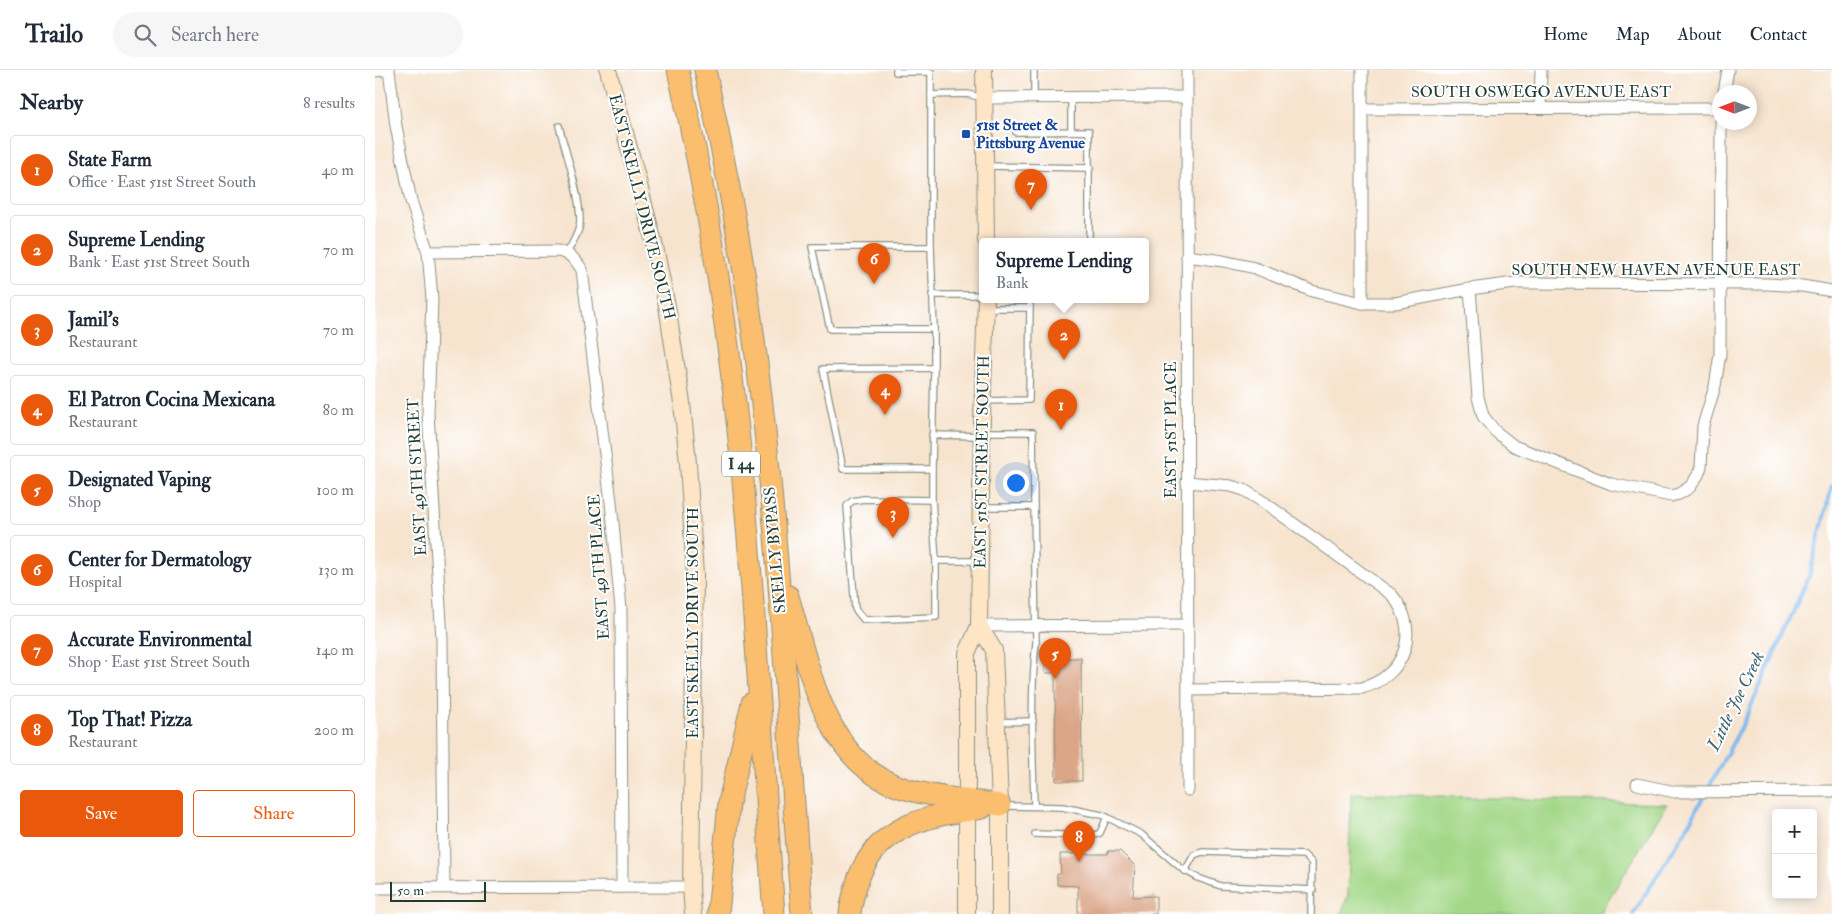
<!DOCTYPE html>
<meta charset="utf-8">
<style>
:root{--surface:#fff;--page:#f6f6f7;--text:#1f2937;--muted:#747a83;--line:#e0e1e3;--accent:#ea580c}
body{margin:0;font-family:"IM FELL Double Pica",serif;background:var(--page);color:var(--text)}
.controls{position:absolute;right:15px;bottom:15px;display:grid;overflow:hidden;border-radius:5px;box-shadow:0 2px 12px #0003}
.controls button{width:45px;height:45px;display:grid;place-items:center;padding:0;border:0;border-bottom:1px solid var(--line);background:var(--surface);color:var(--text);font:25px sans-serif}
.compass{position:absolute;left:1337px;top:15px;width:45px;height:45px;border-radius:50%;background:var(--surface);box-shadow:0 2px 12px #0003;rotate:270deg}
.scale{position:absolute;left:15px;bottom:12px;width:96px;box-sizing:border-box;padding-left:5px;border:2px solid #1f3d34;border-top:0;font-size:14px;line-height:18px;white-space:nowrap;color:#1f3d34;-webkit-text-stroke:4px #fff;paint-order:stroke}
.you{position:absolute;left:640px;top:412px;width:18px;height:18px;margin:-12px;border:4px solid #fff;border-radius:50%;background:#1a73e8;box-shadow:0 0 0 8px #1a73e833}
.badge{display:grid;place-items:center;width:32px;height:32px;border-radius:50%;background:var(--accent);color:#fff;font-size:16px;font-weight:700}
.pin{position:absolute;translate:-50% -41px;filter:drop-shadow(0 1px 2px #0008)}
.pin::after{content:'';position:absolute;top:26px;width:18px;height:15px;background:inherit;clip-path:polygon(0 0,100% 0,50% 100%)}
.popup{position:absolute;left:604px;top:168px;width:170px;height:65px;box-sizing:border-box;display:grid;place-content:center;border-radius:5px;background:var(--surface);filter:drop-shadow(0 1px 4px #0005);font-size:16px;white-space:nowrap;color:var(--muted)}
.popup b{font-size:19px;color:var(--text)}
.popup::after{content:'';position:absolute;left:50%;top:100%;margin-left:-10px;border:10px solid transparent;border-top-color:var(--surface)}
.list{margin:0;padding:0;list-style:none}
h2{display:flex;justify-content:space-between;align-items:center;height:65px;margin:0;padding:0 20px;font-size:21px}
h2 small{font-size:16px;font-weight:400;color:var(--muted)}
.list li{display:grid;grid-template-columns:32px 1fr auto;gap:15px;align-items:center;box-sizing:border-box;height:70px;margin:0 10px 10px;padding:0 10px;border:1px solid var(--line);border-radius:5px}
.list b{display:block;font-size:19px;white-space:nowrap}
.list p{margin:0;font-size:16px;white-space:nowrap;color:var(--muted)}
.list em{font-size:16px;font-style:normal;color:var(--muted)}
.actions{display:flex;gap:10px;padding:15px 20px}
.actions a{flex:1;padding:11px 0;border:1px solid var(--accent);border-radius:5px;text-align:center;font-size:18px;color:var(--accent)}
.actions .main{background:var(--accent);color:#fff}
.icon{flex:none;width:28px;height:28px;fill:none;stroke:currentColor;stroke-width:2;stroke-linecap:round;stroke-linejoin:round}
.map{position:relative;flex:none;width:1457px;height:844px;overflow:hidden}
header{display:flex;align-items:center;gap:30px;box-sizing:border-box;height:70px;padding:0 25px;background:var(--surface);border-bottom:1px solid var(--line)}
header strong{font-size:24px}
nav{display:flex;gap:28px;margin-inline-start:auto;font-size:18px}
.search{width:350px;height:45px;background:var(--page);display:flex;align-items:center;gap:12px;box-sizing:border-box;padding:0 18px;border-radius:28px;color:var(--muted);font-size:19px}
main{display:flex}
aside{flex:1;background:var(--surface)}
.map>svg:first-child{display:block}
.green{fill:#a3d888;stroke:#618a5e}
.lines{fill:none;stroke-linecap:round;stroke-linejoin:round}
.stream{stroke:#7ebaf0;stroke-width:4}
.building{fill:#dba688}
.lane-casing{stroke:#8b9082;stroke-width:8}
.street-casing{stroke:#8b9082;stroke-width:13}
.secondary-casing{stroke:#8b9082;stroke-width:18}
.highway-casing{stroke:#8b9082;stroke-width:23}
.lane{stroke:#fff;stroke-width:5.5}
.street{stroke:#fff;stroke-width:11}
.secondary{stroke:#fde5c5;stroke-width:16}
.highway{stroke:#fbbe6e;stroke-width:21}
.transit-dot{fill:#1a4fb4;stroke:#fff;stroke-width:2}
.labels{text-anchor:middle;dominant-baseline:central;stroke-width:4;stroke-linejoin:round;paint-order:stroke}
.shield{fill:#fff;stroke:#627771;stroke-width:1}
.shield-label{font-size:15px;font-weight:bold;fill:#1f3d34}
.street-label{font-size:16px;fill:#1f3d34;stroke:#fff}
.transit-label{font-size:16px;font-weight:bold;fill:#164399;stroke:#fff;text-anchor:start}
.water-label{font-size:18px;font-style:italic;fill:#3c626c;stroke:#fff}
</style>
<header>
<strong>Trailo</strong>
<div class="search"><svg class="icon" aria-label="search" viewBox="0 0 24 24"><circle cx="10" cy="10" r="6"/><path d="M15 15l6 6"/></svg>Search here</div>
<nav><a>Home</a><a>Map</a><a>About</a><a>Contact</a></nav>
</header>
<main>
<aside>
<h2>Nearby<small>8 results</small></h2>
<ul class="list">
<li><span class="badge">1</span><div><b>State Farm</b><p>Office · East 51st Street South</p></div><em>40 m</em></li>
<li><span class="badge">2</span><div><b>Supreme Lending</b><p>Bank · East 51st Street South</p></div><em>70 m</em></li>
<li><span class="badge">3</span><div><b>Jamil's</b><p>Restaurant</p></div><em>70 m</em></li>
<li><span class="badge">4</span><div><b>El Patron Cocina Mexicana</b><p>Restaurant</p></div><em>80 m</em></li>
<li><span class="badge">5</span><div><b>Designated Vaping</b><p>Shop</p></div><em>100 m</em></li>
<li><span class="badge">6</span><div><b>Center for Dermatology</b><p>Hospital</p></div><em>130 m</em></li>
<li><span class="badge">7</span><div><b>Accurate Environmental</b><p>Shop · East 51st Street South</p></div><em>140 m</em></li>
<li><span class="badge">8</span><div><b>Top That! Pizza</b><p>Restaurant</p></div><em>200 m</em></li>
</ul>
<div class="actions"><a class="main">Save</a><a>Share</a></div>
</aside>
<div class="map">
<svg width="1457" height="844" viewBox="0 0 1457 844">
<rect width="100%" height="100%" fill="#fff"/>
<filter id="ink" filterUnits="userSpaceOnUse"><feTurbulence type="fractalNoise" baseFrequency=".02" numOctaves="2"/><feDisplacementMap in="SourceGraphic" scale="10" xChannelSelector="R" yChannelSelector="G"/><feConvolveMatrix kernelMatrix="1 2 1 2 8 2 1 2 1" color-interpolation-filters="sRGB"/></filter>
<filter id="wash" filterUnits="userSpaceOnUse"><feTurbulence type="fractalNoise" baseFrequency=".0096" numOctaves="4" result="noise"/><feDisplacementMap in="SourceGraphic" scale="20" xChannelSelector="R" yChannelSelector="G"/><feGaussianBlur stdDeviation="1.12" result="paint"/><feColorMatrix in="noise" values="0 0 0 0 0 0 0 0 0 0 0 0 0 0 0 0 0 1.4 0 .05"/><feComposite in="paint" operator="in"/></filter>
<g filter="url(#wash)">
<rect width="100%" height="100%" fill="#f7e4cf"/>
<!-- green -->
<polygon class="green" points="976,723 1292,734 1225,844 966,844 973,825"/>
<g class="lines">
<!-- stream -->
<polyline class="stream" points="1258,844 1310,761 1369,652 1434,506 1457,416"/>
</g>
<g id="blocks">
<!-- building -->
<g class="building">
<polygon points="670,588 706,588 707,711 681,711 680,603 670,603"/>
<polygon points="733,781 745,781 760,796 758,827 781,826 781,844 703,844 703,816 682,815 682,804 686,804 685,784 733,784"/>
</g>
</g>
</g>
<g filter="url(#ink)">
<use href="#blocks" fill-opacity="0" stroke="#8b9082" stroke-width="1"/>
<g class="lines">
<!-- lane casing -->
<g class="lane-casing">
<g id="lane">
<polyline points="521,0 521,2 556,2 556,25 593,24 607,28"/>
<polyline points="659,0 659,28"/>
<polyline points="556,25 556,177"/>
<polyline points="696,28 696,61"/>
<path d="M184,56C191,83 205,124 205,151C205,162 197,173 192,183"/>
<polyline points="641,62 714,61 714,171"/>
<polyline points="612,96 715,98"/>
<polygon points="437,177 556,177 559,259 455,259"/>
<polyline points="557,225 608,225"/>
<polyline points="613,238 655,238"/>
<polyline points="559,259 559,298"/>
<polygon points="559,298 557,399 468,399 448,299"/>
<polyline points="610,331 654,330 655,229"/>
<path d="M609,362H658L661,573C655,627 658,682 659,736"/>
<polyline points="557,365 605,366"/>
<polyline points="557,399 557,430"/>
<polygon points="489,429 557,430 561,491 561,547 489,550 480,539 472,436 477,431"/>
<polyline points="608,437 658,437"/>
<polyline points="561,491 604,491"/>
<polyline points="624,652 658,651"/>
<polyline points="629,736 687,737 727,745 766,764 806,798 823,808 846,816 938,820"/>
<polyline points="660,764 717,766 725,763 732,747"/>
<polyline points="810,801 819,785 827,782 929,785 937,793 936,844"/>
</g>
</g>
<!-- street casing -->
<g class="street-casing">
<g id="street">
<polyline points="14,0 21,56 36,131 53,182 57,229 53,343 67,569 69,817"/>
<polyline points="812,0 813,720"/>
<polyline points="0,1 9,0"/>
<polyline points="1349,22 1353,0"/>
<polyline points="609,28 812,27"/>
<polyline points="1165,38 1166,0"/>
<polyline points="988,39 1344,38"/>
<path d="M53,182L183,181C196,184 201,190 207,200L236,432L246,539L247,817"/>
<polyline points="812,186 848,191 880,198 937,221 987,233 1020,233 1095,219 1140,213 1393,214 1427,216 1457,221"/>
<polyline points="1095,219 1103,327 1108,346 1120,361 1139,376 1236,414 1296,426 1304,424 1315,417 1323,405 1326,397 1328,356 1340,316 1345,284 1346,52"/>
<polyline points="987,233 987,0"/>
<path d="M812,412L856,416L869,420L890,433L1017,525C1046,560 1031,606 987,618L813,620"/>
<polyline points="604,556 813,555"/>
<polyline points="1262,714 1300,722 1457,721"/>
<polyline points="0,818 316,817"/>
</g>
</g>
<!-- secondary casing -->
<g class="secondary-casing">
<g id="secondary">
<polyline points="233,0 262,107 280,177 292,236 307,333 313,393 320,506 316,817 318,844"/>
<polyline points="609,0 611,171"/>
<polyline points="604,556 619,580 625,735 625,844"/>
<polyline points="592,844 592,583 604,556 607,349 611,229"/>
</g>
</g>
<!-- highway casing -->
<g class="highway-casing">
<g id="highway">
<path d="M303,0C328,107 346,215 359,324C379,497 386,671 399,844"/>
<path d="M330,0C350,92 368,184 380,278C405,465 412,655 427,844"/>
<path d="M413,526C434,596 449,696 531,719C561,728 594,730 625,735"/>
<polyline points="343,844 354,733 377,633"/>
<path d="M475,844C476,831 480,819 484,807C505,753 557,745 607,738"/>
</g>
</g>
<!-- lane -->
<use href="#lane" class="lane"/>
<!-- street -->
<use href="#street" class="street"/>
<!-- secondary -->
<use href="#secondary" class="secondary"/>
<!-- highway -->
<use href="#highway" class="highway"/>
</g>
</g>
<!-- markers -->
<rect class="transit-dot" x="586" y="59" width="10" height="10" rx="2.5"/>
<g class="labels">
<!-- shield labels -->
<rect class="shield" x="347" y="381.5" width="38" height="25" rx="4"/>
<g class="shield-label">
<text x="366" y="394">I 44</text>
</g>
<!-- street labels -->
<g class="street-label">
<text x="1166" y="22">SOUTH OSWEGO AVENUE EAST</text>
<text transform="translate(267 137) rotate(76)">EAST SKELLY DRIVE SOUTH</text>
<text x="1281" y="200">SOUTH NEW HAVEN AVENUE EAST</text>
<text transform="translate(796 360) rotate(-90)">EAST 51ST PLACE</text>
<text transform="translate(607 392) rotate(-89)">EAST 51ST STREET SOUTH</text>
<text transform="translate(42 407) rotate(-93)">EAST 49TH STREET</text>
<text transform="translate(400 480) rotate(-95)">SKELLY BYPASS</text>
<text transform="translate(224 497) rotate(-94)">EAST 49TH PLACE</text>
<text transform="translate(318 553) rotate(-90)">EAST SKELLY DRIVE SOUTH</text>
</g>
<!-- transit labels -->
<g class="transit-label">
<text x="601" y="55">51st Street &amp;<tspan x="601" dy="18">Pittsburg Avenue</tspan></text>
</g>
<!-- water labels -->
<g class="water-label">
<text transform="translate(1361 631) rotate(-64)">Little Joe Creek</text>
</g>
</g>
</svg>
<div class="controls">
<button>+</button>
<button>−</button>
</div>
<svg class="compass" viewBox="-18 -18 36 36"><path d="M0-13l5 13h-10z" fill="#e53935"/><path d="M0 13l5-13h-10z" fill="#747a83"/></svg>
<div class="scale">50 m</div>
<div class="you"></div>
<div class="pin badge" style="left:686px;top:360px">1</div>
<div class="pin badge" style="left:689px;top:290px">2</div>
<div class="popup"><b>Supreme Lending</b>Bank</div>
<div class="pin badge" style="left:518px;top:468px">3</div>
<div class="pin badge" style="left:510px;top:345px">4</div>
<div class="pin badge" style="left:680px;top:609px">5</div>
<div class="pin badge" style="left:499px;top:214px">6</div>
<div class="pin badge" style="left:656px;top:140px">7</div>
<div class="pin badge" style="left:704px;top:792px">8</div>
</div>
</main>
